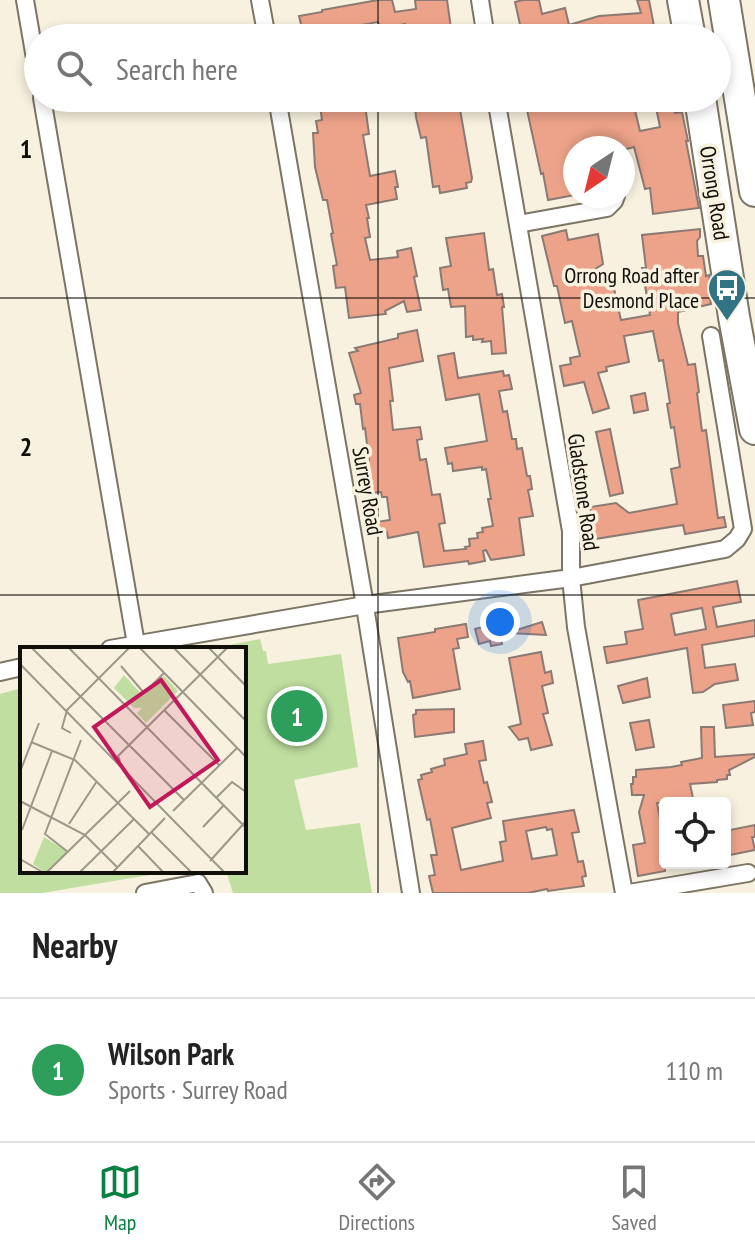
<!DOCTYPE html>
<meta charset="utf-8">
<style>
:root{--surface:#fff;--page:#f6f6f6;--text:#222;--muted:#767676;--line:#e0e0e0;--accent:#0b8043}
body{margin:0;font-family:"PT Sans Narrow",sans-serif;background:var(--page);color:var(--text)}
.controls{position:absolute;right:24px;bottom:24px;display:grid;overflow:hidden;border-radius:8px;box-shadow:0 4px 12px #0003}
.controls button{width:72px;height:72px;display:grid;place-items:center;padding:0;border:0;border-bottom:2px solid var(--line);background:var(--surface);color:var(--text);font:40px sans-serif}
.compass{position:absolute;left:563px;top:136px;width:72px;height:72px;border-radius:50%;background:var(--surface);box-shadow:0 4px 12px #0003;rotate:215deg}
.you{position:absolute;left:500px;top:622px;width:28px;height:28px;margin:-20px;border:6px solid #fff;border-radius:50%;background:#1a73e8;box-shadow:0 0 0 12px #1a73e833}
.badge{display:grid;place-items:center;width:52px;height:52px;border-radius:50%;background:var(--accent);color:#fff;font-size:26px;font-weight:700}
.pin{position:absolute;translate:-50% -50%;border:4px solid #fff;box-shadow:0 2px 8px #0006}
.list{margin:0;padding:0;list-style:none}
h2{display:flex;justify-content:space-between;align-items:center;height:104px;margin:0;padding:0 32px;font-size:34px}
h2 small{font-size:26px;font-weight:400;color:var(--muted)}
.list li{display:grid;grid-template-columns:52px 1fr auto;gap:24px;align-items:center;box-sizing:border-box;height:144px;padding:0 32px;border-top:2px solid var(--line)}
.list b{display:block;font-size:30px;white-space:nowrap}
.list p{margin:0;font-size:26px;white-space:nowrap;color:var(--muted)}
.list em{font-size:26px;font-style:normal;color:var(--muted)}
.icon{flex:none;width:44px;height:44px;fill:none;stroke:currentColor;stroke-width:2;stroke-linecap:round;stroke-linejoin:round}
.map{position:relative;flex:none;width:755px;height:893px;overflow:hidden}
.search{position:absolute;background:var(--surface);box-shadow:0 4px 12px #0003;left:24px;right:24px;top:24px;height:88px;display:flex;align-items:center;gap:20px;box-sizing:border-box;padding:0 28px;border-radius:44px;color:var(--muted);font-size:30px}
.sheet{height:248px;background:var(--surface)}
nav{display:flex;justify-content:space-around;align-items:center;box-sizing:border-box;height:112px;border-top:2px solid var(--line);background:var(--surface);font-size:22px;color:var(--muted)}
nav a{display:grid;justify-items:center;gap:4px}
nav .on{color:var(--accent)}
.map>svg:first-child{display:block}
.park{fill:#bfde9f}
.building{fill:#eda389;stroke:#8b7973;stroke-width:2;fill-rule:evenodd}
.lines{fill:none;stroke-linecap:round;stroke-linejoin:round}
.street-casing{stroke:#7c7566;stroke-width:20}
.highway-casing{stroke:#7c7566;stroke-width:34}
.street{stroke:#fff;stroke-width:16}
.highway{stroke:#fff;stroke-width:30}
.grid{fill:none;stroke:#110f09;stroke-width:2;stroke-opacity:0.55}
.labels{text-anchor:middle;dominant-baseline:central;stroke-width:7;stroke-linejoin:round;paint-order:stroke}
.street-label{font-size:22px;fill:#110f09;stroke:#f8f1df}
.poi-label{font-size:22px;fill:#110f09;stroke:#f8f1df;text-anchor:end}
.inset-road{fill:none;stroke:#9c9789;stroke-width:2}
.view{fill:#c2185b;fill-opacity:0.15;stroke:#c2185b;stroke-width:4}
.inset-edge{fill:none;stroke:#110f09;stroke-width:4}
.grid-label{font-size:26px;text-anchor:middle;font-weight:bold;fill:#110f09;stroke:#f8f1df;stroke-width:7;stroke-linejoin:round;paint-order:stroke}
</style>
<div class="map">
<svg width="755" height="893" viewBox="0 0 755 893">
<rect width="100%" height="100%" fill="#f8f1df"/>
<!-- park -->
<g class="park">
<polygon points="260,639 263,651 266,651 268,664 341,654 358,767 294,780 306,830 360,823 372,893 233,893 226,871 244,871 244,649 210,649"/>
<polygon points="22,688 22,871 173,871 42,893 0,893 0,694"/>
</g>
<!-- building -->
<g class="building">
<polygon points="378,0 392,0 395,12 416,9 415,0 447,0 452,35 450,35 451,38 407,38 405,24 381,29 378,22 321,32 321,34 304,37 299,16 322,12 322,10"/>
<polygon points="523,0 539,0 542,14 565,8 569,25 599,16 641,13 637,0 649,0 655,31 648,33 647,31 619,33 619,35 603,37 602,35 590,38 572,38 570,28 543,34 544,38 523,38 515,2"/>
<polygon points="324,98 364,98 369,134 363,135 370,176 395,171 398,187 395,187 397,199 366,205 369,218 367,218 370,237 365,238 370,260 398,257 397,251 411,248 417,276 414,277 421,310 407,312 404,301 385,311 386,314 349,318 345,287 336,288 333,266 337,265 331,234 333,233 327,200 323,200 315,167 313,133 318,133 316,121 322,120 320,106 325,106"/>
<polygon points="417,98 458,98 472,178 471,182 466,183 467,188 440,193 439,186 433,187 426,137 421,138 416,117 415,106 418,106"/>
<polygon points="595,98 632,98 640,131 660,127 654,98 671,98 675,113 682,112 688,141 686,141 699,208 653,214 650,188 645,189 634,147 623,150 623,148 575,148 575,195 548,200 543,173 541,174 527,110 577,99 578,102"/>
<polygon points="700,229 700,237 697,241 698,256 703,256 706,276 709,275 713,298 710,299 711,304 678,312 678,323 688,365 695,364 699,392 697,393 702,431 706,430 718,518 724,517 726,527 685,534 683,525 595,539 590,507 616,503 629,513 677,504 671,469 680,467 674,427 671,428 667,404 670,403 663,360 659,361 653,331 624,336 629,362 606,367 607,371 598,373 609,408 593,413 584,382 564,386 560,366 571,364 570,358 580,356 572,321 565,323 557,286 554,286 542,236 566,230 568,240 598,234 603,264 589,273 605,272 608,285 613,284 621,320 650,315 642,268 646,268 642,235"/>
<polygon points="484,233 489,270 493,269 497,295 502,294 504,307 502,307 506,353 492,354 491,341 482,342 483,339 473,340 473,336 466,337 465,306 451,307 448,289 443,290 440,268 451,266 446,238"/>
<polygon points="417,330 423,361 389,368 393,401 390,401 393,430 420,427 422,439 417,440 420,460 426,459 432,495 440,494 445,523 439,524 444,551 466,549 465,547 470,546 469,539 478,538 477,533 483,532 482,528 493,526 488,499 491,499 486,469 482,470 482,467 453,471 452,463 448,464 445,448 487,441 479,394 446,400 438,356 454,353 458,378 503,371 504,376 509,375 512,389 499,391 503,412 507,411 512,439 516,439 517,449 522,448 527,476 530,476 532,489 528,490 533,516 519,518 524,555 491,560 486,550 483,551 485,561 469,564 468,561 424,567 418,532 388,538 387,532 378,533 376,522 390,520 387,497 382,497 381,492 372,493 370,477 367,477 364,462 369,461 365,428 363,429 360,404 356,404 354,395 361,393 349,353 358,351 355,348 398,338 398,334"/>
<polygon points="645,393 648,410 634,413 631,396"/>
<polygon points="610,429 623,493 610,496 596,432"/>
<path d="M737,581L741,602L713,607L717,627L755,620V636L702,645L705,668L735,664L738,680L715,684L703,692L693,693L687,648L607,663L604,647L627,644L625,632L643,629L638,600ZM702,608L706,629L675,635L671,614Z"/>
<polygon points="542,622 546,635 510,633 510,632"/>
<polygon points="466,624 468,637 457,639 459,648 453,649 460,689 413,698 410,681 408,682 403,672 398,638 435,632 435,629"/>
<polygon points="494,624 495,629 498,628 502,644 491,646 490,641 479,644 475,629"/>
<polygon points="541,652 545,673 551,671 553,683 542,686 548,713 543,714 552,745 531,750 528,738 519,740 509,727 521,724 509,658"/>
<polygon points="647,678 650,697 623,703 618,686"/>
<polygon points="755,701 755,712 751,713 753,725 726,728 723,705"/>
<polygon points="454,709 454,732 415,737 413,715 416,714 416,710"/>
<polygon points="649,720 654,747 636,750 630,723"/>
<polygon points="701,727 714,727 715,757 755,754 755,757 729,770 730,775 727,775 727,779 717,780 717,782 690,784 694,803 657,803 665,845 665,871 638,876 633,845 645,843 639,812 644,795 632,795 631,784 633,784 633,777 636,777 636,770 671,767 682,765 681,762 702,758"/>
<path d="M483,741L486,760L479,761L484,783L487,782L492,802L487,803L491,818L452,828L461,870L503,861L500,842L506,841L503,821L574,810L579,832L572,833L578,862L583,861L586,876L582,877L584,886L548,891L547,889L528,893H433L429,876L435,875L431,855H437L430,819L427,820L418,780L422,779L421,775L432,772L431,769L445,765L444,759L467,754L465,744ZM546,827L547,830L552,829L557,855L532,859L526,831Z"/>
<polygon points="755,825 755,837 752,837 755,850 725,856 725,831"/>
</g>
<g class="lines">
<!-- street casing -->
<g class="street-casing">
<g id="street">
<polyline points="25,0 38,76"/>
<polyline points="260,0 267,38"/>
<polyline points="480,0 486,38"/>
<polyline points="42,98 136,644"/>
<polyline points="277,98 363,594 411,893"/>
<polyline points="496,98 571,531 571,578 576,627 624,893"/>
<polyline points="518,224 607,208 614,201 616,196"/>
<polyline points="110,649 365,605 571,578 725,549 737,539 743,529 711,336"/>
<polyline points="0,672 22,667"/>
<polyline points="145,893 198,883 204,893"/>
<polyline points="629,893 748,873"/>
</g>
</g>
<!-- highway casing -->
<g class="highway-casing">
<g id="highway">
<polyline points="683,0 690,38"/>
<polyline points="724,0 755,191"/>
<polyline points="700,98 734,317 755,429"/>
</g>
</g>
<!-- street -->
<use href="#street" class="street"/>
<!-- highway -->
<use href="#highway" class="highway"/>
</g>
<!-- grid -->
<path class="grid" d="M378,0V38M378,98V893M0,298H755M0,595H755"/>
<!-- icons -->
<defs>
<g id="bus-pin" transform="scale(2)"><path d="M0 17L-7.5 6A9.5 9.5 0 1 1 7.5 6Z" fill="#317485" stroke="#f8f1df"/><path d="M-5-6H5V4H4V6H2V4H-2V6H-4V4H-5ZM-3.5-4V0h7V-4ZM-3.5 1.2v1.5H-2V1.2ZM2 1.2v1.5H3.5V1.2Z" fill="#fff"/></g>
</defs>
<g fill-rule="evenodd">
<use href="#bus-pin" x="727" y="288"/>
</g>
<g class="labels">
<!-- street labels -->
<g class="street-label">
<text transform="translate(715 193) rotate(81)">Orrong Road</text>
<text transform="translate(368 491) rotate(80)">Surrey Road</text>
<text transform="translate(584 492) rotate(82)">Gladstone Road</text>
</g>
<!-- poi labels -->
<g class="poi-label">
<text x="699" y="275">Orrong Road after<tspan x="699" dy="25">Desmond Place</tspan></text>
</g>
</g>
<!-- overview -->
<g transform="translate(20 647)">
<rect width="226" height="226" fill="#f8f1df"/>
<path d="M104,28L123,49L144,29L158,44L126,76L117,66L122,61H114L94,41ZM24,190L48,205L26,226L13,217Z" fill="#bfde9f"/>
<path class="inset-road" d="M11,0L164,153M48,0L226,181M119,0L226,110M153,0L226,74M188,0L226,39M0,17L205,226M101,19L124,46L144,26M145,64L199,118M51,86L42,81L47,63L110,0M11,95L55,113L130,188M100,114L98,109L208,0M0,125L19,76M196,151L212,135L226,145M0,154L65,188L97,220M153,164L217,101M49,177L77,134M183,180L204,158M2,183L32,104M132,186L172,226M118,199L144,226M48,205L25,187L61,93M0,212L24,226M190,214L226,174M26,226L110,144M59,226L114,172M92,226L145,171"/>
<path class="view" d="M141,33L198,113L130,160L74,80Z"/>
<rect width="226" height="226" class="inset-edge"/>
</g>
<g class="grid-label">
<text x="26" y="158">1</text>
<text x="26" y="456">2</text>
</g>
</svg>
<div class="controls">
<button><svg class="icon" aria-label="locate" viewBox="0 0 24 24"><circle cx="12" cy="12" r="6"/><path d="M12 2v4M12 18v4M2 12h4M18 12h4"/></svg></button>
</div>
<svg class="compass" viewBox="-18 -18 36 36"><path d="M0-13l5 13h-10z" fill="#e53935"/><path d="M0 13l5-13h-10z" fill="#767676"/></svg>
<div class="you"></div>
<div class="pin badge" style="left:297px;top:716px;background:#2e9e5b">1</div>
<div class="search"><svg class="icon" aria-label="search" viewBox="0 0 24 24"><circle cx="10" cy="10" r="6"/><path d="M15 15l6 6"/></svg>Search here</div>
</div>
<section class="sheet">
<h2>Nearby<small></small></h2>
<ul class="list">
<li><span class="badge" style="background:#2e9e5b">1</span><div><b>Wilson Park</b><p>Sports · Surrey Road</p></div><em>110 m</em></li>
</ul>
</section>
<nav>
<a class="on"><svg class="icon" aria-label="map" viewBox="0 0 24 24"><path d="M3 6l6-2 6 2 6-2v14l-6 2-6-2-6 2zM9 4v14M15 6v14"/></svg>Map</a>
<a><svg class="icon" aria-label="directions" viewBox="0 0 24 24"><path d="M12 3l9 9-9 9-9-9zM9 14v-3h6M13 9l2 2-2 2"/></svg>Directions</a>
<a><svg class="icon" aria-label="saved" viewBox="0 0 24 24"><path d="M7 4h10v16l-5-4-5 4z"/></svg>Saved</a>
</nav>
